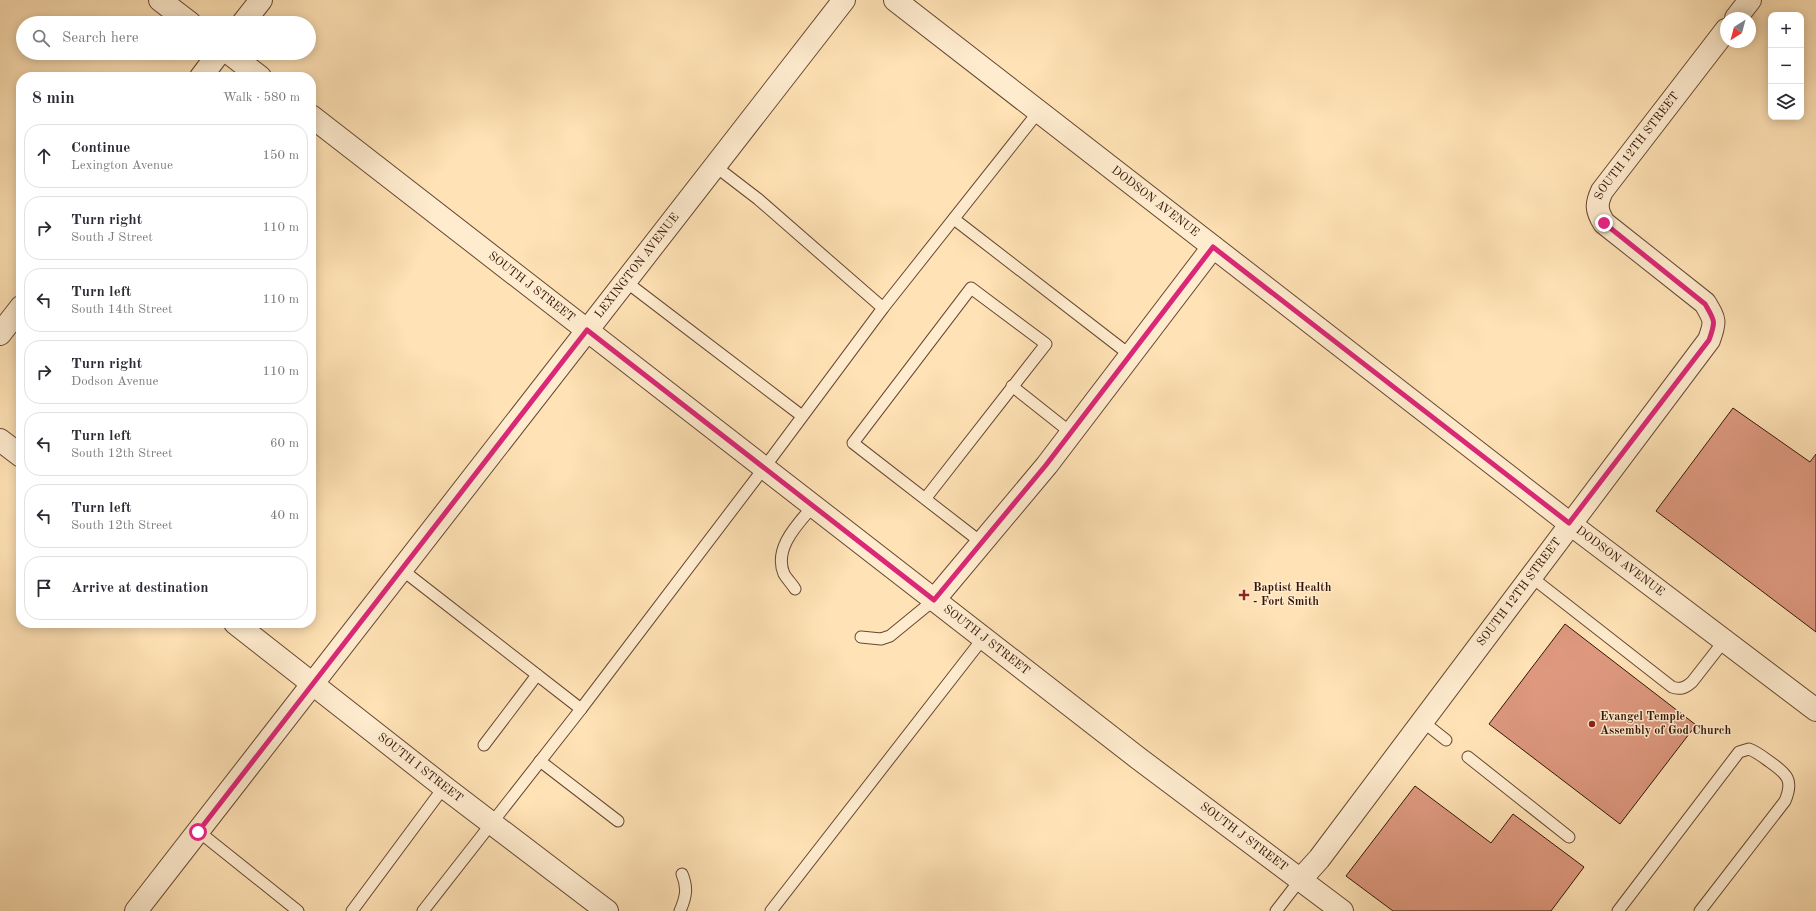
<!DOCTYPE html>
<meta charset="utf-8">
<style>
:root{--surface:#fff;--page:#f2f2f3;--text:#2b2b33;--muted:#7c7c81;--line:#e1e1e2}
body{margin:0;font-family:"Old Standard TT",serif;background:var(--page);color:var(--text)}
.controls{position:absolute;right:12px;top:12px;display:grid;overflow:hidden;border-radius:8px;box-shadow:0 2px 10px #0003}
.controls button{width:36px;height:36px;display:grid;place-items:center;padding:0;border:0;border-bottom:1px solid var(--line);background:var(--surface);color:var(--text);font:20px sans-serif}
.compass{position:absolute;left:1720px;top:12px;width:36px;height:36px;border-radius:50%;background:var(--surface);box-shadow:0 2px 10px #0003;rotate:216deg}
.stop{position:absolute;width:12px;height:12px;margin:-9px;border:3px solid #db2777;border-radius:50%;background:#fff}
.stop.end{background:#db2777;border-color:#fff;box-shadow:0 1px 4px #0008}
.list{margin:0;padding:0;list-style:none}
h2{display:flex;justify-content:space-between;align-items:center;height:52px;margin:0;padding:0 16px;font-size:17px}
h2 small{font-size:13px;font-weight:400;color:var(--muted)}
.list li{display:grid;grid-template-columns:26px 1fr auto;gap:12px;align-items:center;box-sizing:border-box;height:64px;margin:0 8px 8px;padding:0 8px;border:1px solid var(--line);border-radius:16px}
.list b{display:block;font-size:15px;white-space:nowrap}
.list p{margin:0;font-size:13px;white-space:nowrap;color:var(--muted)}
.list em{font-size:13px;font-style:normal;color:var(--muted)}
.icon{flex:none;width:22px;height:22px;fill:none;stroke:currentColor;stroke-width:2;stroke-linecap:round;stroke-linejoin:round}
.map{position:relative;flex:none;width:1816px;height:911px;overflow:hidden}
.search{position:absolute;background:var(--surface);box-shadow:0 2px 10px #0003;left:16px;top:16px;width:300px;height:44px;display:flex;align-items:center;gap:10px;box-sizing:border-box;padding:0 14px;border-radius:22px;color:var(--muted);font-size:15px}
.panel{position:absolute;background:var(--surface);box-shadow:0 2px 10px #0003;left:16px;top:72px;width:300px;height:556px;border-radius:16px}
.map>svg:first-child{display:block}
.building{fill:#dd987e;stroke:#341507}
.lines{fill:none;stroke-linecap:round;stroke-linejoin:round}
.service-casing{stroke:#674832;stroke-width:13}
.minor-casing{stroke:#674832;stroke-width:24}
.tertiary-casing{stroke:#674832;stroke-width:24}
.service{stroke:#ffeccf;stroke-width:11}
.minor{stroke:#ffeccf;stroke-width:22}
.tertiary{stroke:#ffeccf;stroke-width:22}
.route{stroke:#db2777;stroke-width:5}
.poi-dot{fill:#8f2418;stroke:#ffeccf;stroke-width:1.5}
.labels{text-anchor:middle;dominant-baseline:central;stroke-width:3;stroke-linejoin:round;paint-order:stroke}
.street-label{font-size:12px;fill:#341507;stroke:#ffeccf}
.poi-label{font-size:12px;font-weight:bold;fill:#341507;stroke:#ffeccf;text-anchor:start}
</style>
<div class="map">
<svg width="1816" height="911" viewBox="0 0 1816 911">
<rect width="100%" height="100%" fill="#ffe2b5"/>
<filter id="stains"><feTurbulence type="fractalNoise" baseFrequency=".005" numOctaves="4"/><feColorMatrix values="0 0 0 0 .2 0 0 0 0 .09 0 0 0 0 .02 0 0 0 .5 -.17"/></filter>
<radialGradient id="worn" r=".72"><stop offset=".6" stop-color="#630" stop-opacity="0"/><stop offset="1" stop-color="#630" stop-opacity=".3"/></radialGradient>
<!-- building -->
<g class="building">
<polygon points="1733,408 1810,462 1816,454 1816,632 1656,511"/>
<polygon points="1565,624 1696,725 1620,824 1489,724"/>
<polygon points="1415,786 1491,843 1513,814 1584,867 1551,911 1393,911 1346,876"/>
</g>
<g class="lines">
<!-- service casing -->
<g class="service-casing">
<g id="service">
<polyline points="715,166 758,199 883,308"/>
<polyline points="954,219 1130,355"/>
<polyline points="625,281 802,416"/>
<polyline points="1012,386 1070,432"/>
<polyline points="925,499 1046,344 971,288 853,443 982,543"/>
<polyline points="401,569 581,709 764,468 883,308 1039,111"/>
<path d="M1530,576L1672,687C1680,690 1685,688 1692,682L1724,641"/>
<path d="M795,589C792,584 787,579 784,574C773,548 798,524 813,506"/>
<polyline points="861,637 881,639 890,636 934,600"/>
<polyline points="1422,721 1446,740"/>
<polyline points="484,745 537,675"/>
<polyline points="1468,757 1569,837"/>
<polyline points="540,761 618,821"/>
<polyline points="198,831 298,911"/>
<polyline points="352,911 444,787"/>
<polyline points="423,911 581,709"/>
<path d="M680,911C686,897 688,888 682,874"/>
<polyline points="771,911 984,637"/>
<polyline points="1276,911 1300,880"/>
<path d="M1618,911L1739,752L1749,749C1757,752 1763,757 1770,762C1787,774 1794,780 1785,801L1700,911"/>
</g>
</g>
<!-- minor casing -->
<g class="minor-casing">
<g id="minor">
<polyline points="160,0 190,23"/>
<polyline points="1736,18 1750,0"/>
<polyline points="243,23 261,0"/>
<polyline points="229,53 260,77"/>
<polyline points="201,77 219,53"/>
<path id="s1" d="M311,116L1138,758L1342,911"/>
<polyline points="0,334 21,307"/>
<polyline points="934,600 1047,465 1213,247"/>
<path id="s2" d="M1300,880L1319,859L1709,340C1716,321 1715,320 1705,303L1604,223C1596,210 1596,204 1602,191L1726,30"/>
<path id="s3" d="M136,911L844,0"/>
</g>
</g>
<!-- tertiary casing -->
<g class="tertiary-casing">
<g id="tertiary">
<path id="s4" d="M895,0L1569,523L1816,710"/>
<polyline points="0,440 21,456"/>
<path id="s5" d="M235,623L444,787L607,911"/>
</g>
</g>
<!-- service -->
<use href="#service" class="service"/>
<!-- minor -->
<use href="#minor" class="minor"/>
<!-- tertiary -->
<use href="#tertiary" class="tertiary"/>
</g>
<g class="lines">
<!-- route -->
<path class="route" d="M198,832L587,330L934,600L1046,465L1213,247L1569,523L1709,340C1716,321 1715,321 1705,304L1604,223"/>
</g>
<!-- markers -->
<g class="poi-dot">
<path d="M1242 589h4v4h4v4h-4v4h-4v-4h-4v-4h4z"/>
<circle cx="1592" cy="724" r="4"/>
</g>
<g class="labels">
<!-- street labels -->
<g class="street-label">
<text stroke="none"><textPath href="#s2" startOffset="937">SOUTH 12TH STREET</textPath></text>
<text stroke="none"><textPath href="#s4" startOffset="329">DODSON AVENUE</textPath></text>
<text stroke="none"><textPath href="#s3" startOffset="817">LEXINGTON AVENUE</textPath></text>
<text stroke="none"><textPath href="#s1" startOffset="279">SOUTH J STREET</textPath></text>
<text stroke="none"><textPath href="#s4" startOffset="917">DODSON AVENUE</textPath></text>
<text stroke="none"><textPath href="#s2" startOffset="362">SOUTH 12TH STREET</textPath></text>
<text stroke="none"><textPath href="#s1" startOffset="855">SOUTH J STREET</textPath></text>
<text stroke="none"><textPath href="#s5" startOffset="235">SOUTH I STREET</textPath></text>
<text stroke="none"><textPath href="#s1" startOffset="1179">SOUTH J STREET</textPath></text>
</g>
<!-- poi labels -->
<g class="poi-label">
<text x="1253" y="588">Baptist Health<tspan x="1253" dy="14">- Fort Smith</tspan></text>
<text x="1600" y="717">Evangel Temple<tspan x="1600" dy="14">Assembly of God Church</tspan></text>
</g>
</g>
<rect width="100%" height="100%" filter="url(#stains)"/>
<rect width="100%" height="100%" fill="url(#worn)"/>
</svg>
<div class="controls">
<button>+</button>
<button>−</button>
<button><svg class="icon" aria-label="layers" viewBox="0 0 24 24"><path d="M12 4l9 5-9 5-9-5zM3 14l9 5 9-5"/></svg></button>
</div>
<svg class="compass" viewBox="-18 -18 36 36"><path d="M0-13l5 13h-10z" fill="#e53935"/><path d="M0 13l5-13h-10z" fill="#7c7c81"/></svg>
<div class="stop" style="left:198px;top:832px"></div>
<div class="stop end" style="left:1604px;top:223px"></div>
<div class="search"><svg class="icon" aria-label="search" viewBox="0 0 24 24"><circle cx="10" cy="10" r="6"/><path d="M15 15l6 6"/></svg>Search here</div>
<section class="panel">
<h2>8 min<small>Walk · 580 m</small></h2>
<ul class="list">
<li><svg class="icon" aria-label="ahead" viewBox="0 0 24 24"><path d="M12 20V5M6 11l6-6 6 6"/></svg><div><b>Continue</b><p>Lexington Avenue</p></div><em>150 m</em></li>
<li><svg class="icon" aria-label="right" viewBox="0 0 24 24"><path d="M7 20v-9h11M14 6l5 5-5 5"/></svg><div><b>Turn right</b><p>South J Street</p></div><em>110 m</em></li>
<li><svg class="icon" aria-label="left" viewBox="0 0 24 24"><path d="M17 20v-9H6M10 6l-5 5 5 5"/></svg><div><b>Turn left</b><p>South 14th Street</p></div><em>110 m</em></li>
<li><svg class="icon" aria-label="right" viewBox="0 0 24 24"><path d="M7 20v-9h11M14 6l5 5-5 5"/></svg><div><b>Turn right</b><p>Dodson Avenue</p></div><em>110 m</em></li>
<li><svg class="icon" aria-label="left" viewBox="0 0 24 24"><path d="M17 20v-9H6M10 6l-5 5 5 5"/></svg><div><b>Turn left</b><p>South 12th Street</p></div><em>60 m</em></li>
<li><svg class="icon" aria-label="left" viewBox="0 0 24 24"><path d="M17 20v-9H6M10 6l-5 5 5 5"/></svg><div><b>Turn left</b><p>South 12th Street</p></div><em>40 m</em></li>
<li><svg class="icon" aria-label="arrive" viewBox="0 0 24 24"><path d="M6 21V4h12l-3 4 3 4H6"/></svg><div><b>Arrive at destination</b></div></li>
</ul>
</section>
</div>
